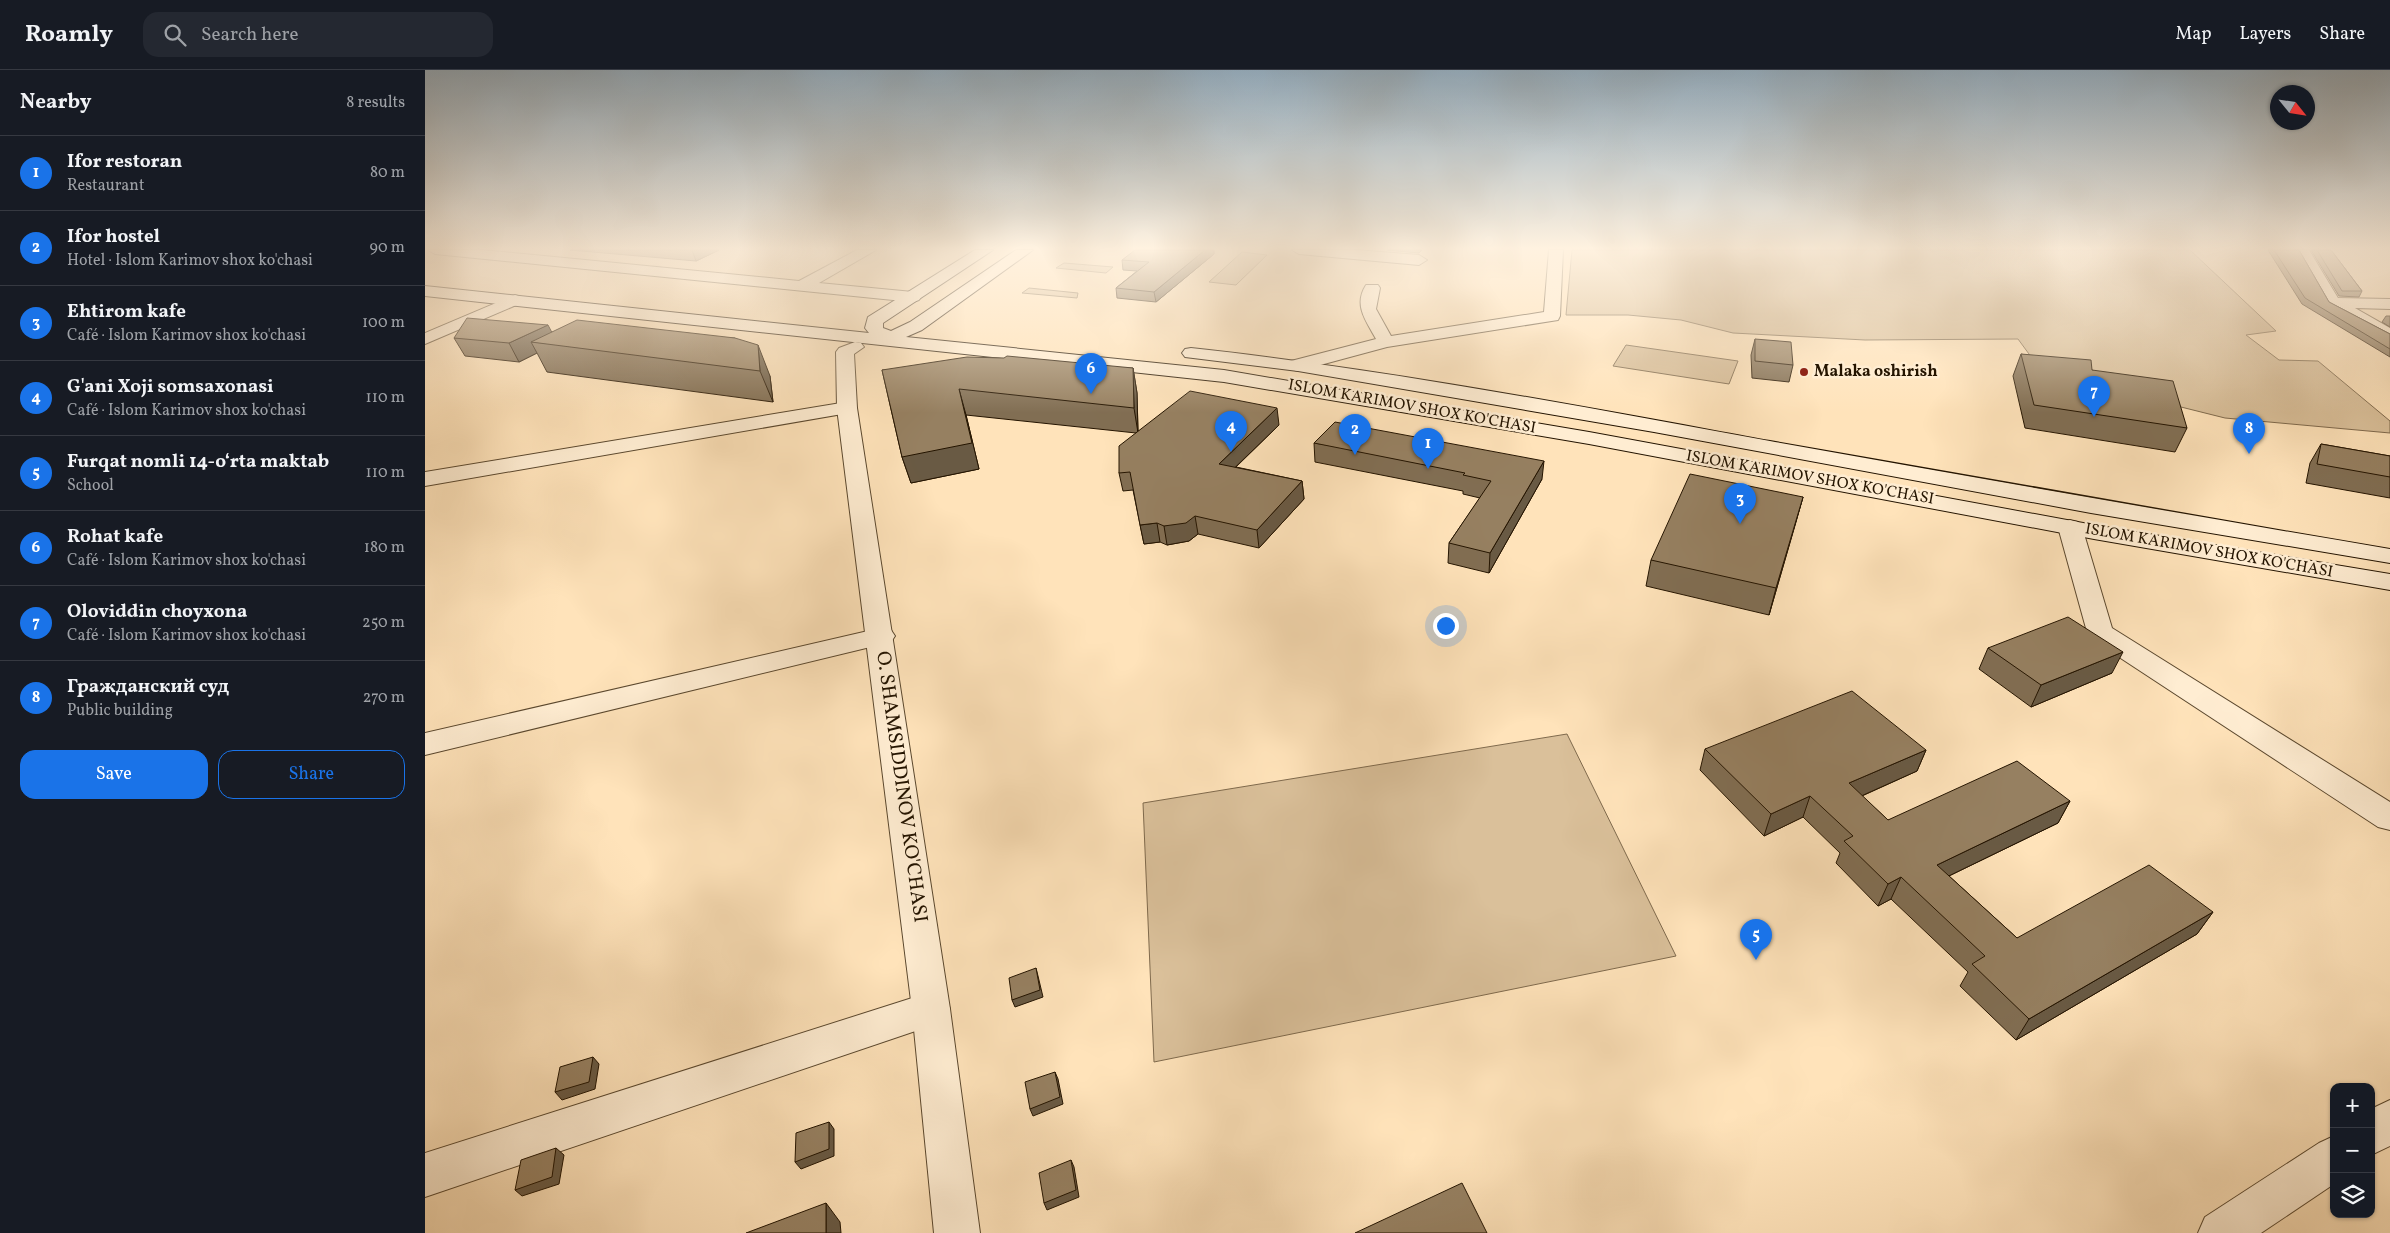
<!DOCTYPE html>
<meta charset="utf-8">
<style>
:root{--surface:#171b24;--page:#242831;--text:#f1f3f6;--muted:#9ea1a6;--line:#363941;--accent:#1a73e8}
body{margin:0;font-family:Vollkorn,serif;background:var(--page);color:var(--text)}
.controls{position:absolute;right:15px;bottom:15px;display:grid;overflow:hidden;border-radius:10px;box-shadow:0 1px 4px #0004}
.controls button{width:45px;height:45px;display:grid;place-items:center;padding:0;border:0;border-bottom:1px solid var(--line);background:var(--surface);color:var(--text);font:25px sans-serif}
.compass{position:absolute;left:1845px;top:15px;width:45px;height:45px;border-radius:50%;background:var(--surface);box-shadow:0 1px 4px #0004;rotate:120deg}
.you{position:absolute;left:1020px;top:555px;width:18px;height:18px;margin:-12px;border:4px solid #fff;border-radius:50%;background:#1a73e8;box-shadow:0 0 0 8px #1a73e833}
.badge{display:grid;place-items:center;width:32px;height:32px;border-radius:50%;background:var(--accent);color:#fff;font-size:16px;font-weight:700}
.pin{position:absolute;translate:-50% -41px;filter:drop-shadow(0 1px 2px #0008)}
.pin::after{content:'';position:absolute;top:26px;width:18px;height:15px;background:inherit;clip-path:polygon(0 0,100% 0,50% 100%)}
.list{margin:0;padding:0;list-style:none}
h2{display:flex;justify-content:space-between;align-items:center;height:65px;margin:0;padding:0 20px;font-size:21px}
h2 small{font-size:16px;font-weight:400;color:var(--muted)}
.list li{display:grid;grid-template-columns:32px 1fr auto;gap:15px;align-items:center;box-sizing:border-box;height:75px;padding:0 20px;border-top:1px solid var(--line)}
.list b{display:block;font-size:19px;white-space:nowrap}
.list p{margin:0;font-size:16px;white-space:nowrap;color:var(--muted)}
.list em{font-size:16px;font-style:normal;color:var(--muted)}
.actions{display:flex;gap:10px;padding:15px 20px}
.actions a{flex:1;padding:11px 0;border:1px solid var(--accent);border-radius:15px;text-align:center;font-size:18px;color:var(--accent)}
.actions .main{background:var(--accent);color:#fff}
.icon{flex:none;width:28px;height:28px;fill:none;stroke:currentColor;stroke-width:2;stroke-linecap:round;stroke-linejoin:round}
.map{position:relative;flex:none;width:1965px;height:1163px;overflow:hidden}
header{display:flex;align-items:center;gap:30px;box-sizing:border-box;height:70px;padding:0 25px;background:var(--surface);border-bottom:1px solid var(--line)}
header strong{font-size:24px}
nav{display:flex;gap:28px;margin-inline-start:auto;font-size:18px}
.search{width:350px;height:45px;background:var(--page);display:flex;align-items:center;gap:12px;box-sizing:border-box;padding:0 18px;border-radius:15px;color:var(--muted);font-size:19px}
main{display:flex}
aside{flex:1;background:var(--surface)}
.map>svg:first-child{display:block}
.green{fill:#dac09a;stroke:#7f6a4d}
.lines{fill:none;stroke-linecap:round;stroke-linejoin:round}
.minor-casing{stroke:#5b482e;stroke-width:2}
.tertiary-casing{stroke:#5b482e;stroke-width:2}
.secondary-casing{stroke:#241400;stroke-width:2}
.minor{fill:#ffedd2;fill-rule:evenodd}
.tertiary{fill:#ffedd2;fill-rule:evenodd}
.secondary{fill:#ffedd2;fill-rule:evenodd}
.wall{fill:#816e53;stroke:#241400}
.shaded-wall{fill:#695a44;stroke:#241400}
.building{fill:#968061;stroke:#241400}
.poi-dot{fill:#8f2418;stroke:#ffedd2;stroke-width:2}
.labels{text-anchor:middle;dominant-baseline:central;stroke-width:5;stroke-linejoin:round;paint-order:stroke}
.far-poi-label{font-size:16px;font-weight:bold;fill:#241400;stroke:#ffedd2;text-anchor:start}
.far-street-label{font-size:16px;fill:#241400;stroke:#ffedd2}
.street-label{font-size:20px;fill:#241400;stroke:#ffedd2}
</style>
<header>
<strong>Roamly</strong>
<div class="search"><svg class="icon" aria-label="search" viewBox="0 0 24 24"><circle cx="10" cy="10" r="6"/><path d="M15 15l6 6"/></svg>Search here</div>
<nav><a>Map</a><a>Layers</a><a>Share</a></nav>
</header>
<main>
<aside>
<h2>Nearby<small>8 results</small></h2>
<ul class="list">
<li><span class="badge">1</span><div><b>Ifor restoran</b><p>Restaurant</p></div><em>80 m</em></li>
<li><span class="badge">2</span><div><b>Ifor hostel</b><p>Hotel · Islom Karimov shox ko'chasi</p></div><em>90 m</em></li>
<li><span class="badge">3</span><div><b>Ehtirom kafe</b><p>Café · Islom Karimov shox ko'chasi</p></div><em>100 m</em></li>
<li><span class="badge">4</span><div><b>G'ani Xoji somsaxonasi</b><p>Café · Islom Karimov shox ko'chasi</p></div><em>110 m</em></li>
<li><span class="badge">5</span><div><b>Furqat nomli 14-oʻrta maktab</b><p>School</p></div><em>110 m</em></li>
<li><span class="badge">6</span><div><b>Rohat kafe</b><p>Café · Islom Karimov shox ko'chasi</p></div><em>180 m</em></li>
<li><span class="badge">7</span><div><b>Oloviddin choyxona</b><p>Café · Islom Karimov shox ko'chasi</p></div><em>250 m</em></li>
<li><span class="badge">8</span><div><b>Гражданский суд</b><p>Public building</p></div><em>270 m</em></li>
</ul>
<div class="actions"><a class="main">Save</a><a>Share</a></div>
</aside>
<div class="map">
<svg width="1965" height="1163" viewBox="0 0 1965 1163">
<rect width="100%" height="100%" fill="#ffe3ba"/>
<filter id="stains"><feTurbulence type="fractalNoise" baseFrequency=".004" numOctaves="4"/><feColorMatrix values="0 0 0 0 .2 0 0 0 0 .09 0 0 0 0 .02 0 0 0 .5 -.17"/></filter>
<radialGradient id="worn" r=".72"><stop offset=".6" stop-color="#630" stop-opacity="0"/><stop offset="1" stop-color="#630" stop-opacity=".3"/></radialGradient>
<!-- green -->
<g class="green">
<polygon points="1147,180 1765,180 1851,261 1821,265 1854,290 1893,291 1965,351 1965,363 1800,348 1656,312 1623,310 1593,269 1440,270 1308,263 1256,250 1203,245 1141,245"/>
<polygon points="817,182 842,185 811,215 784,212"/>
<polygon points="639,193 688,197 681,203 631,198"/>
<polygon points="604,218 653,223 652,228 597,223"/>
<polygon points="1201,275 1313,291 1304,314 1188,296"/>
<polygon points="1142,664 1251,886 729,992 718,733"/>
</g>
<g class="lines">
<!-- minor casing -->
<g class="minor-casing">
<g id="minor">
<polygon points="3,180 58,180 374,211 432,180 451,180 394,213 488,222 494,224 496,227 494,230 488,232 10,184"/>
<polygon points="867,180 931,180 994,185 1002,190 994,195 874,184"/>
<path d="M1124,180H1138L1135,246L1133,250L962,277L873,301L866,299L864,295L866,291L951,269C941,251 928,235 941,215H953L955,218L951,239L966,266L1119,242Z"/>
<polygon points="1869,180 1884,180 1913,228 1965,229 1965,239 1930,238 1965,258 1965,270 1902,236"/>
<polygon points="90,225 96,227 98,230 96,233 0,274 0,263"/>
<polygon points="422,332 429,334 432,338 429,342 0,416 0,402"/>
<polygon points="1645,450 1653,452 1657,457 1687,558 1965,732 1965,760 1953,757 1665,568 1662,562 1633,457 1637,452"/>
<polygon points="456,558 466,560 470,566 466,572 0,685 0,663"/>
<polygon points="506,922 520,927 525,939 520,951 0,1127 0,1083"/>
<polygon points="1965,1030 1965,1076 1946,1085 1946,1039"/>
<polygon points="1909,1066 1909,1114 1836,1163 1773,1163 1780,1147 1894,1073"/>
</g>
</g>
<!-- tertiary casing -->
<g class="tertiary-casing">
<polygon id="tertiary" points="430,272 436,273 439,277 429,284 432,338 525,939 555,1163 509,1163 487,939 412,338 411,282 414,278"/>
</g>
<!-- secondary casing -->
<g class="secondary-casing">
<g id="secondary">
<polygon points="550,180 568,180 458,253 458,258 466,261 485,252 591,180 608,180 497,260 481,267 799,300 1164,362 1669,455 1965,504 1965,520 1669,469 1164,374 799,312 0,226 0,216 444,263 440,258 443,247"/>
<path d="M766,278C960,299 1153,336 1345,371C1551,408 1758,444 1965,479V493L1666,443L1229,362L873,301L760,287L757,283L760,279Z"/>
</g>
</g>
<!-- minor -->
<use href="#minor" class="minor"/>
<!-- tertiary -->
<use href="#tertiary" class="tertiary"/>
<!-- secondary -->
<use href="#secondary" class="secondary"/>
</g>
<!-- wall -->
<g class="wall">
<polygon points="145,180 294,180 271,191"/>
<polygon points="962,180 997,180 994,183"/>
<polygon points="1843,180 1874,180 1904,232 1965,264 1965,287 1877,234"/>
<polygon points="1886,180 1906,180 1937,221 1934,227 1914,226"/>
<polygon points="789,181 789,184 731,232 692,228 691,218 712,201 698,200 697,190"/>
<polygon points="1961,246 1965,246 1965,257 1957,252"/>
<polygon points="127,262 310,268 345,306 348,332 122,302 112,283 94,292 40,286 29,268"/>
<polygon points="1330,269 1368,295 1364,312 1327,308 1326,285"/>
<polygon points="1596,284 1667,300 1762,358 1750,382 1600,358 1588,306"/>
<polygon points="708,298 712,323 713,361 854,355 811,397 877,411 879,429 834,478 773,464 764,471 742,475 735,472 719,474 708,420 698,421 694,403 711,363 541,345 554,399 486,413 477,387 457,300"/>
<polygon points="889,373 1117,409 1064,503 1023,493 1024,473 1055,428 1038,424 1038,421 890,392"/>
<polygon points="1896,374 1965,386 1965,428 1881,413 1885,393"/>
<polygon points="1378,427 1344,545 1221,516 1226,490"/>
<polygon points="1563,578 1687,603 1606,637 1554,599"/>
<polygon points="1280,679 1501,680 1492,701 1437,726 1463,750 1645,731 1633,753 1524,806 1592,868 1788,842 1772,864 1591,970 1535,916 1543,902 1466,829 1453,836 1411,793 1415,783 1378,747 1339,766 1275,700"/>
</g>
<!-- shaded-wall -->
<g class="shaded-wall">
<polygon points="267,180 294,180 271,191"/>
<polygon points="780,180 789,180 789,184 731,232 729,222"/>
<polygon points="123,255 133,274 106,272 112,283 94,292 84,273"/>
<polygon points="333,275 345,306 348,332 335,301"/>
<polygon points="708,298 712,323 713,363 709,338"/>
<polygon points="534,319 541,345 554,399 486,413 477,387"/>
<polygon points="852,338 854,355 796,411 794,394"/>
<polygon points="1119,391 1117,409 1064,503 1065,483"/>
<polygon points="877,411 879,429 834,478 832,460"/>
<polygon points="1378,427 1371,452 1344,545 1351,518"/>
<polygon points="770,446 773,464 764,471 742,475 739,456"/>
<polygon points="732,453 735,472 719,474 715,455"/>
<polygon points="1698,582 1687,603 1606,637 1616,615"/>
<polygon points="1501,680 1492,701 1416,735 1424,713"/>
<polygon points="1385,726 1378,747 1339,766 1346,744"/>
<polygon points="1645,731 1633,753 1501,817 1512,795"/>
<polygon points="1476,807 1466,829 1453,836 1463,814"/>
<polygon points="1788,842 1772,864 1591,970 1604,949"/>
<polygon points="611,898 613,906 618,927 590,937 587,930"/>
<polygon points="168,987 174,994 170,1019 137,1030 130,1022"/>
<polygon points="630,1002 633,1009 638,1034 608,1046 605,1039"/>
<polygon points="404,1052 409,1059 409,1086 376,1099 370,1092"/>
<polygon points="131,1078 139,1085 134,1114 97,1126 90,1120"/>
<polygon points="646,1090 649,1097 654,1127 622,1140 619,1133"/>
<polygon points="401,1133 415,1152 416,1163 401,1163"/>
</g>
<!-- building -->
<g class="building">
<polygon points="710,180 780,180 729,222 691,218 724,192 697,190"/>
<polygon points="1849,180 1874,180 1904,232 1965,264 1965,279 1880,228"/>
<polygon points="1892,180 1906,180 1937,221 1917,221"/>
<polygon points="42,248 123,255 84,273 29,268"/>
<polygon points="152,250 310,268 333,275 335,301 106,272"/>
<polygon points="1330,269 1366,272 1368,295 1330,291"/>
<polygon points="1596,284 1666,290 1667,300 1748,311 1762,358 1609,335"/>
<polygon points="582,286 708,298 709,338 534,319 547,373 477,387 457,300 542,287 579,288"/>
<polygon points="765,321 852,338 794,394 877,411 832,460 770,446 761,453 739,456 732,453 715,455 705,402 694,403 694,376"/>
<polygon points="910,352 1119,391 1065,483 1024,473 1066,411 1038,405 1040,403 889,373"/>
<polygon points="1896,374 1965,386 1965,407 1892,394"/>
<polygon points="1265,404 1378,427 1351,518 1226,490"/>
<polygon points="1643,547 1698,582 1616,615 1563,578"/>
<polygon points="1427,621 1501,680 1424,713 1463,750 1592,691 1645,731 1512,795 1592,868 1724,795 1788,842 1604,949 1547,894 1560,886 1476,807 1463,814 1419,771 1428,766 1385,726 1346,744 1280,679"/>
<polygon points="611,898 615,920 587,930 584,908"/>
<polygon points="168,987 164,1012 130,1022 135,997"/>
<polygon points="630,1002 635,1027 605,1039 600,1012"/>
<polygon points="404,1052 404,1079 370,1092 371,1063"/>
<polygon points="131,1078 127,1107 90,1120 96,1090"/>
<polygon points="646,1090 651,1120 619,1133 614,1103"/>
<polygon points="1037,1113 1062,1163 930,1163"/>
<polygon points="401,1133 401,1163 321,1163"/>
</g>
<!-- sky -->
<linearGradient id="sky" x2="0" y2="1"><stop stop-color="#93abbc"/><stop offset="0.52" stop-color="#fff2e0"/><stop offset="1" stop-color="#fff2e0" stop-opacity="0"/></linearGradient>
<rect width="1965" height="343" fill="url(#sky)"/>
<!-- markers -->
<circle class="poi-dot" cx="1379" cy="302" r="5"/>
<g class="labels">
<!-- far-poi labels -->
<g class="far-poi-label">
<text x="1389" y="302">Malaka oshirish</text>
</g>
<!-- far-street labels -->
<g class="far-street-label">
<text transform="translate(987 337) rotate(10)">ISLOM KARIMOV SHOX KO'CHASI</text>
<text transform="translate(1385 408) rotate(10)">ISLOM KARIMOV SHOX KO'CHASI</text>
<text transform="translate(1784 481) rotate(10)">ISLOM KARIMOV SHOX KO'CHASI</text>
</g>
<!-- street labels -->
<g class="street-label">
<text transform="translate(476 717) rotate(82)">O. SHAMSIDDINOV KO'CHASI</text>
</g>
</g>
<rect width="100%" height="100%" filter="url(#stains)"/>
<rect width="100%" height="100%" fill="url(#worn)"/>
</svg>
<div class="controls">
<button>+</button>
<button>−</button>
<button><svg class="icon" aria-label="layers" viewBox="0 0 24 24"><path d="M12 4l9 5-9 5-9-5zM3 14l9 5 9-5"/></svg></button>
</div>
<svg class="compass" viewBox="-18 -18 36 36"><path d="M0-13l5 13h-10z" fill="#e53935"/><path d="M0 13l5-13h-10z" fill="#9ea1a6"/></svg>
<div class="you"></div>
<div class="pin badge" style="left:1003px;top:399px">1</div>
<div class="pin badge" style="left:930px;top:385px">2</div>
<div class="pin badge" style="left:1315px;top:454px">3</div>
<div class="pin badge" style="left:806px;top:382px">4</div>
<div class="pin badge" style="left:1331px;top:890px">5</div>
<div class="pin badge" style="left:666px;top:324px">6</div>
<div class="pin badge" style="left:1669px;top:347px">7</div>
<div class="pin badge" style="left:1824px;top:384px">8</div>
</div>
</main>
